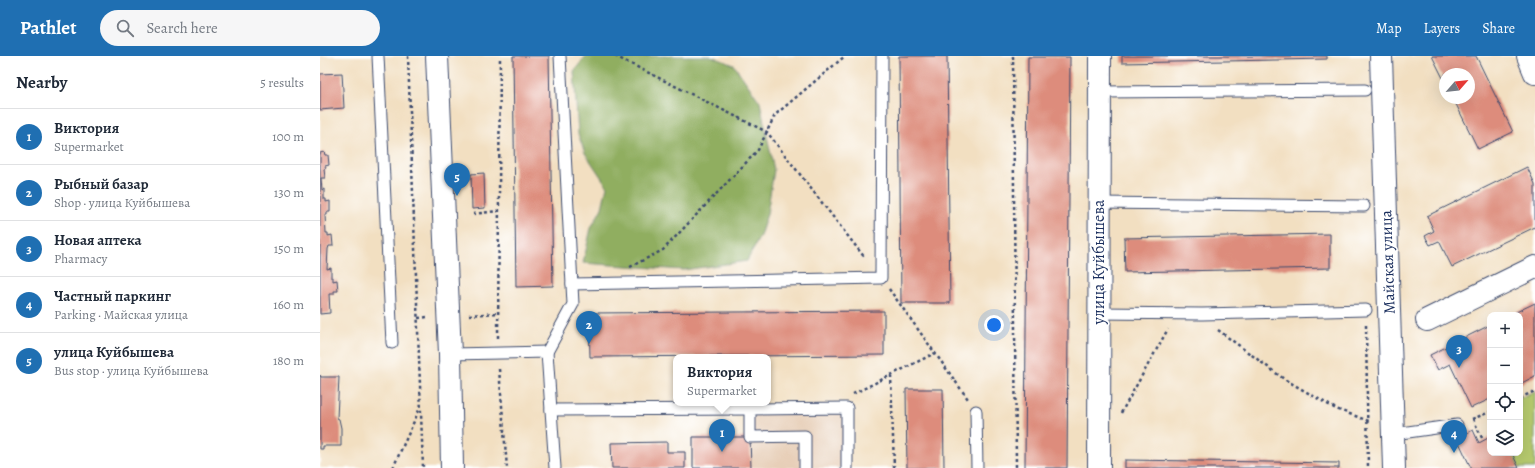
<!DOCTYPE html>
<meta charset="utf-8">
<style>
:root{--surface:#fff;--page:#f6f6f7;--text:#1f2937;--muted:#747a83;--line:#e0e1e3;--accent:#1f6fb2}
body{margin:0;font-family:Alegreya,serif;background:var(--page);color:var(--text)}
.controls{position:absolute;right:12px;bottom:12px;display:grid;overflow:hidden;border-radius:8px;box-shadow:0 4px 16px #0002}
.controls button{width:36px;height:36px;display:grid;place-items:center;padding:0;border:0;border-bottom:1px solid var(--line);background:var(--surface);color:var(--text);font:20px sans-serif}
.compass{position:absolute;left:1119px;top:12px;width:36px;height:36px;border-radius:50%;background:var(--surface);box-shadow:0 4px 16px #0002;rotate:62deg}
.you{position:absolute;left:674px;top:269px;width:14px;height:14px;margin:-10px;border:3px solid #fff;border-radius:50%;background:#1a73e8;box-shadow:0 0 0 6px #1a73e833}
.badge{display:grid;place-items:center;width:26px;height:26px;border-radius:50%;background:var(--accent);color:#fff;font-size:13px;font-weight:700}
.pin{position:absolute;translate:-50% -33px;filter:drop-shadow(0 1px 2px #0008)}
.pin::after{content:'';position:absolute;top:21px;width:14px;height:12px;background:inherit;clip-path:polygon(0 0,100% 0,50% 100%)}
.popup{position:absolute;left:353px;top:298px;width:98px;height:52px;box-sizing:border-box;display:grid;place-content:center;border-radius:8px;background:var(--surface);filter:drop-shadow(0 1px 3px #0005);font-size:13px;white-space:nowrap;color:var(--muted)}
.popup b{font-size:15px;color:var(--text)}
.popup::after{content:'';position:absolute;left:50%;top:100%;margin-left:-8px;border:8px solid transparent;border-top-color:var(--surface)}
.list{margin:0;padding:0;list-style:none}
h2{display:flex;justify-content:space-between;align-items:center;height:52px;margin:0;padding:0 16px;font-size:17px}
h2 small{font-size:13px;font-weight:400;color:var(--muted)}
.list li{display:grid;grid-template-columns:26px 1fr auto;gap:12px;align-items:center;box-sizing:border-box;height:56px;padding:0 16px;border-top:1px solid var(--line)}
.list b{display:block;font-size:15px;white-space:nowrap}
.list p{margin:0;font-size:13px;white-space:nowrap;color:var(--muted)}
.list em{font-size:13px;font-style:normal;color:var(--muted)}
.icon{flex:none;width:22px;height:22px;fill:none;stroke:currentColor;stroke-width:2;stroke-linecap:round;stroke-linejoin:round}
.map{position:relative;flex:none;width:1215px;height:412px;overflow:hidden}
header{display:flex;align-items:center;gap:24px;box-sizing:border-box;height:56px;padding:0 20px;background:var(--accent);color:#fff}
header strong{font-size:19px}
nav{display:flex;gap:22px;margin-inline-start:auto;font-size:14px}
.search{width:280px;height:36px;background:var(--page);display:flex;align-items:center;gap:10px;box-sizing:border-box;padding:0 14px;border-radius:22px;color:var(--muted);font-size:15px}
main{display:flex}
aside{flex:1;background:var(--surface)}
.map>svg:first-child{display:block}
.built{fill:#e7cfb8}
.green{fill:#b6ca6e;stroke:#687c66}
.forest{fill:#90ae61;stroke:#566e60}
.building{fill:#dd8c7c}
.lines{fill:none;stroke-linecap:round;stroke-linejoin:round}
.service-casing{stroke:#3b496d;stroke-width:13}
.minor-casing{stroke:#3b496d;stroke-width:24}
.secondary-casing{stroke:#3b496d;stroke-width:24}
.path{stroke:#3b496d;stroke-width:2.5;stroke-dasharray:3 3;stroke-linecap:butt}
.service{stroke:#fff;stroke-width:11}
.minor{stroke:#fff;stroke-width:22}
.secondary{stroke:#fff;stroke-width:22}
.labels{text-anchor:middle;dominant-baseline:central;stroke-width:3;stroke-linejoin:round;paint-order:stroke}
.street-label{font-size:16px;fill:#1b2f5e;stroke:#fff}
</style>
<header>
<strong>Pathlet</strong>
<div class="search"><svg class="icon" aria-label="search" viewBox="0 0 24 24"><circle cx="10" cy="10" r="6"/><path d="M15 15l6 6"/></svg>Search here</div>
<nav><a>Map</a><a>Layers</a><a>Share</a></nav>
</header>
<main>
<aside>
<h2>Nearby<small>5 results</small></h2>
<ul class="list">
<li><span class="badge">1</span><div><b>Виктория</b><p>Supermarket</p></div><em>100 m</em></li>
<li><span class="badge">2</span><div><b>Рыбный базар</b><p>Shop · улица Куйбышева</p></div><em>130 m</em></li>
<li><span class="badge">3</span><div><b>Новая аптека</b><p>Pharmacy</p></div><em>150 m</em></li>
<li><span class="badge">4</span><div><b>Частный паркинг</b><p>Parking · Майская улица</p></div><em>160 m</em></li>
<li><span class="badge">5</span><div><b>улица Куйбышева</b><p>Bus stop · улица Куйбышева</p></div><em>180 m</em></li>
</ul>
</aside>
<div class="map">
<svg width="1215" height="412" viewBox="0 0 1215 412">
<rect width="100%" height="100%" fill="#fff"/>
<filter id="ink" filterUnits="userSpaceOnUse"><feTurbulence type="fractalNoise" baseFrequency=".025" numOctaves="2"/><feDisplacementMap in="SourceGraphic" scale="8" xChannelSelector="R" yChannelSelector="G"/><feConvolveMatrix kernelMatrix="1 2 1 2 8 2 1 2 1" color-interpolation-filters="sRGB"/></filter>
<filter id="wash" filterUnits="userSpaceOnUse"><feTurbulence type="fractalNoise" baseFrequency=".012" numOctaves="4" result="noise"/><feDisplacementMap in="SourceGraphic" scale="16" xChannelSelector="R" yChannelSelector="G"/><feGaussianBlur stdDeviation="0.9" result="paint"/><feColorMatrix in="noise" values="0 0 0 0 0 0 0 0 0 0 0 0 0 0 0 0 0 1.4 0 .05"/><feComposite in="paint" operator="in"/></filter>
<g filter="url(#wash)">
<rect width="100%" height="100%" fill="#f2dfc1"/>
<!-- built -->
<polygon class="built" points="527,352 527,412 431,412 430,353"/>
<!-- green -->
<polygon class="green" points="1215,335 1215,412 1199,412 1192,397 1200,397 1200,342"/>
<!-- forest -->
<polygon class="forest" points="266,0 391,0 414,9 440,46 454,114 447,158 440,180 427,205 363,214 263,207 271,172 282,152 287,130 265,97 258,78 254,15"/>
<g id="blocks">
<!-- building -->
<g class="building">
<polygon points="193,0 229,0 233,230 196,231"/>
<polygon points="579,0 627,0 630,247 581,247"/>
<polygon points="802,0 1007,0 1007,3 802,7"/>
<polygon points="1112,0 1156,0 1193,76 1158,93 1133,42 1149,42 1149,18 1125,18 1125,26"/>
<polygon points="708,1 750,1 747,412 705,412"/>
<polygon points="22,17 24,52 0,54 0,18"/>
<polygon points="4,96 5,99 8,99 9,109 5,110 6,112 4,113 5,122 1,122 2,134 4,133 4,143 6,143 6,146 10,145 10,156 7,156 7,159 5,159 6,177 8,177 8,180 12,179 13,190 9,190 8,193 7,213 11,212 11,222 13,222 13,225 17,224 18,235 14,235 14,238 9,238 10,257 0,258 0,97"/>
<polygon points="1207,111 1215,128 1215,171 1132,211 1119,185 1110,189 1105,180 1114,175 1107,160"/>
<polygon points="164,117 165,152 152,153 151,118"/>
<polygon points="1010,178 1010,212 805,216 804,182"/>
<polygon points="1215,247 1215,320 1200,328 1200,259 1190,259"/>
<polygon points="564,255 564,299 270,301 269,257"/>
<polygon points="1170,269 1170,343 1151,352 1130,308 1118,314 1110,299"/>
<polygon points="0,319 1,321 19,321 17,362 19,363 21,372 21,390 3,390 3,393 0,393"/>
<polygon points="586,333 623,333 624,412 587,412"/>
<polygon points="1153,374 1159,387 1170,381 1170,397 1192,397 1199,412 1151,412 1137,382"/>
<polygon points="373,381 430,381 431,412 373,412"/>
<polygon points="347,386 347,396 365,396 365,412 292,412 291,387"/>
<polygon points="805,404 1019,407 1019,412 805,412"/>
</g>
</g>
</g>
<g filter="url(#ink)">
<use href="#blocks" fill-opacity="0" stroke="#3b496d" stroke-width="1"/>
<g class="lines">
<!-- service casing -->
<g class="service-casing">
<g id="service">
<polyline points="58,0 72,287"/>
<polyline points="780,36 1045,34"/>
<polyline points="779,147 1044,150"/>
<polyline points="252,228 561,222 562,0"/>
<polyline points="779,257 882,258 1046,254"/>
<polyline points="227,296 253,248 240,0"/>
<polyline points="130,298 227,296 235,412"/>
<polyline points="231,354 430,353"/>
<polyline points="656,355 657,412"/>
<polyline points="1074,378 1137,369"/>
<polyline points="485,412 485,380 430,381 430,353 527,352 527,412"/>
</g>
</g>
<!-- minor casing -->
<g class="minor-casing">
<g id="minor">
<polyline points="1061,0 1074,412"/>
<polyline points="1208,0 1215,17"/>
<polyline points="1107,264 1215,211"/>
<polyline points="779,412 780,0"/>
</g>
</g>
<!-- secondary casing -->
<g class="secondary-casing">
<polyline id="secondary" points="117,0 130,298 132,412"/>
</g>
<!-- path -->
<g class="path">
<polyline points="88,0 103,412"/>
<polyline points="295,0 447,76 545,202"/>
<polyline points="693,0 696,412"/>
<polyline points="153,158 178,155"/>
<polyline points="310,211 343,194 438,94 455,59 525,0"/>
<polyline points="569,233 648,343"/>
<polyline points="149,259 178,257"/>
<polyline points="98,262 108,261"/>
<polyline points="1046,269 1048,412"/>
<polyline points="898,274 964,323 1016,353 1049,365"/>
<polyline points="178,282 180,0"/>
<polyline points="179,313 187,412"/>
<polyline points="571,319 574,412"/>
<polyline points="533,338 615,297"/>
<polyline points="1200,342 1215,335"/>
<polyline points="801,357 848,273"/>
<polyline points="1152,363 1170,356"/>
<polyline points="1153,363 1163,384"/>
<polyline points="73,412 100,352"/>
</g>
<!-- service -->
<use href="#service" class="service"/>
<!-- minor -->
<use href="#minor" class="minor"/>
<!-- secondary -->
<use href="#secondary" class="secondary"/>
</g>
</g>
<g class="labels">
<!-- street labels -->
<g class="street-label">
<text transform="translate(779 206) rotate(-90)">улица Куйбышева</text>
<text transform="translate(1068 206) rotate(-92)">Майская улица</text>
</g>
</g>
</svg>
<div class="controls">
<button>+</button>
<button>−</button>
<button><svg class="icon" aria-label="locate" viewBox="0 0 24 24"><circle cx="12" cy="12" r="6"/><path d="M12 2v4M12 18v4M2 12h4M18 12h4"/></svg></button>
<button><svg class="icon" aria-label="layers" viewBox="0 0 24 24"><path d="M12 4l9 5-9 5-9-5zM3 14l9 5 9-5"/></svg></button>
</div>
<svg class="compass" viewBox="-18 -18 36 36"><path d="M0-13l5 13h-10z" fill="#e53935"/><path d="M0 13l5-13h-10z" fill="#747a83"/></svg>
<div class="you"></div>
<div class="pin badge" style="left:402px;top:396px">1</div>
<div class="popup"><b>Виктория</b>Supermarket</div>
<div class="pin badge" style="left:269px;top:288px">2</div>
<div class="pin badge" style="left:1139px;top:312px">3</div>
<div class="pin badge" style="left:1134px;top:397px">4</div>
<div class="pin badge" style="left:137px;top:140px">5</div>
</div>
</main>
